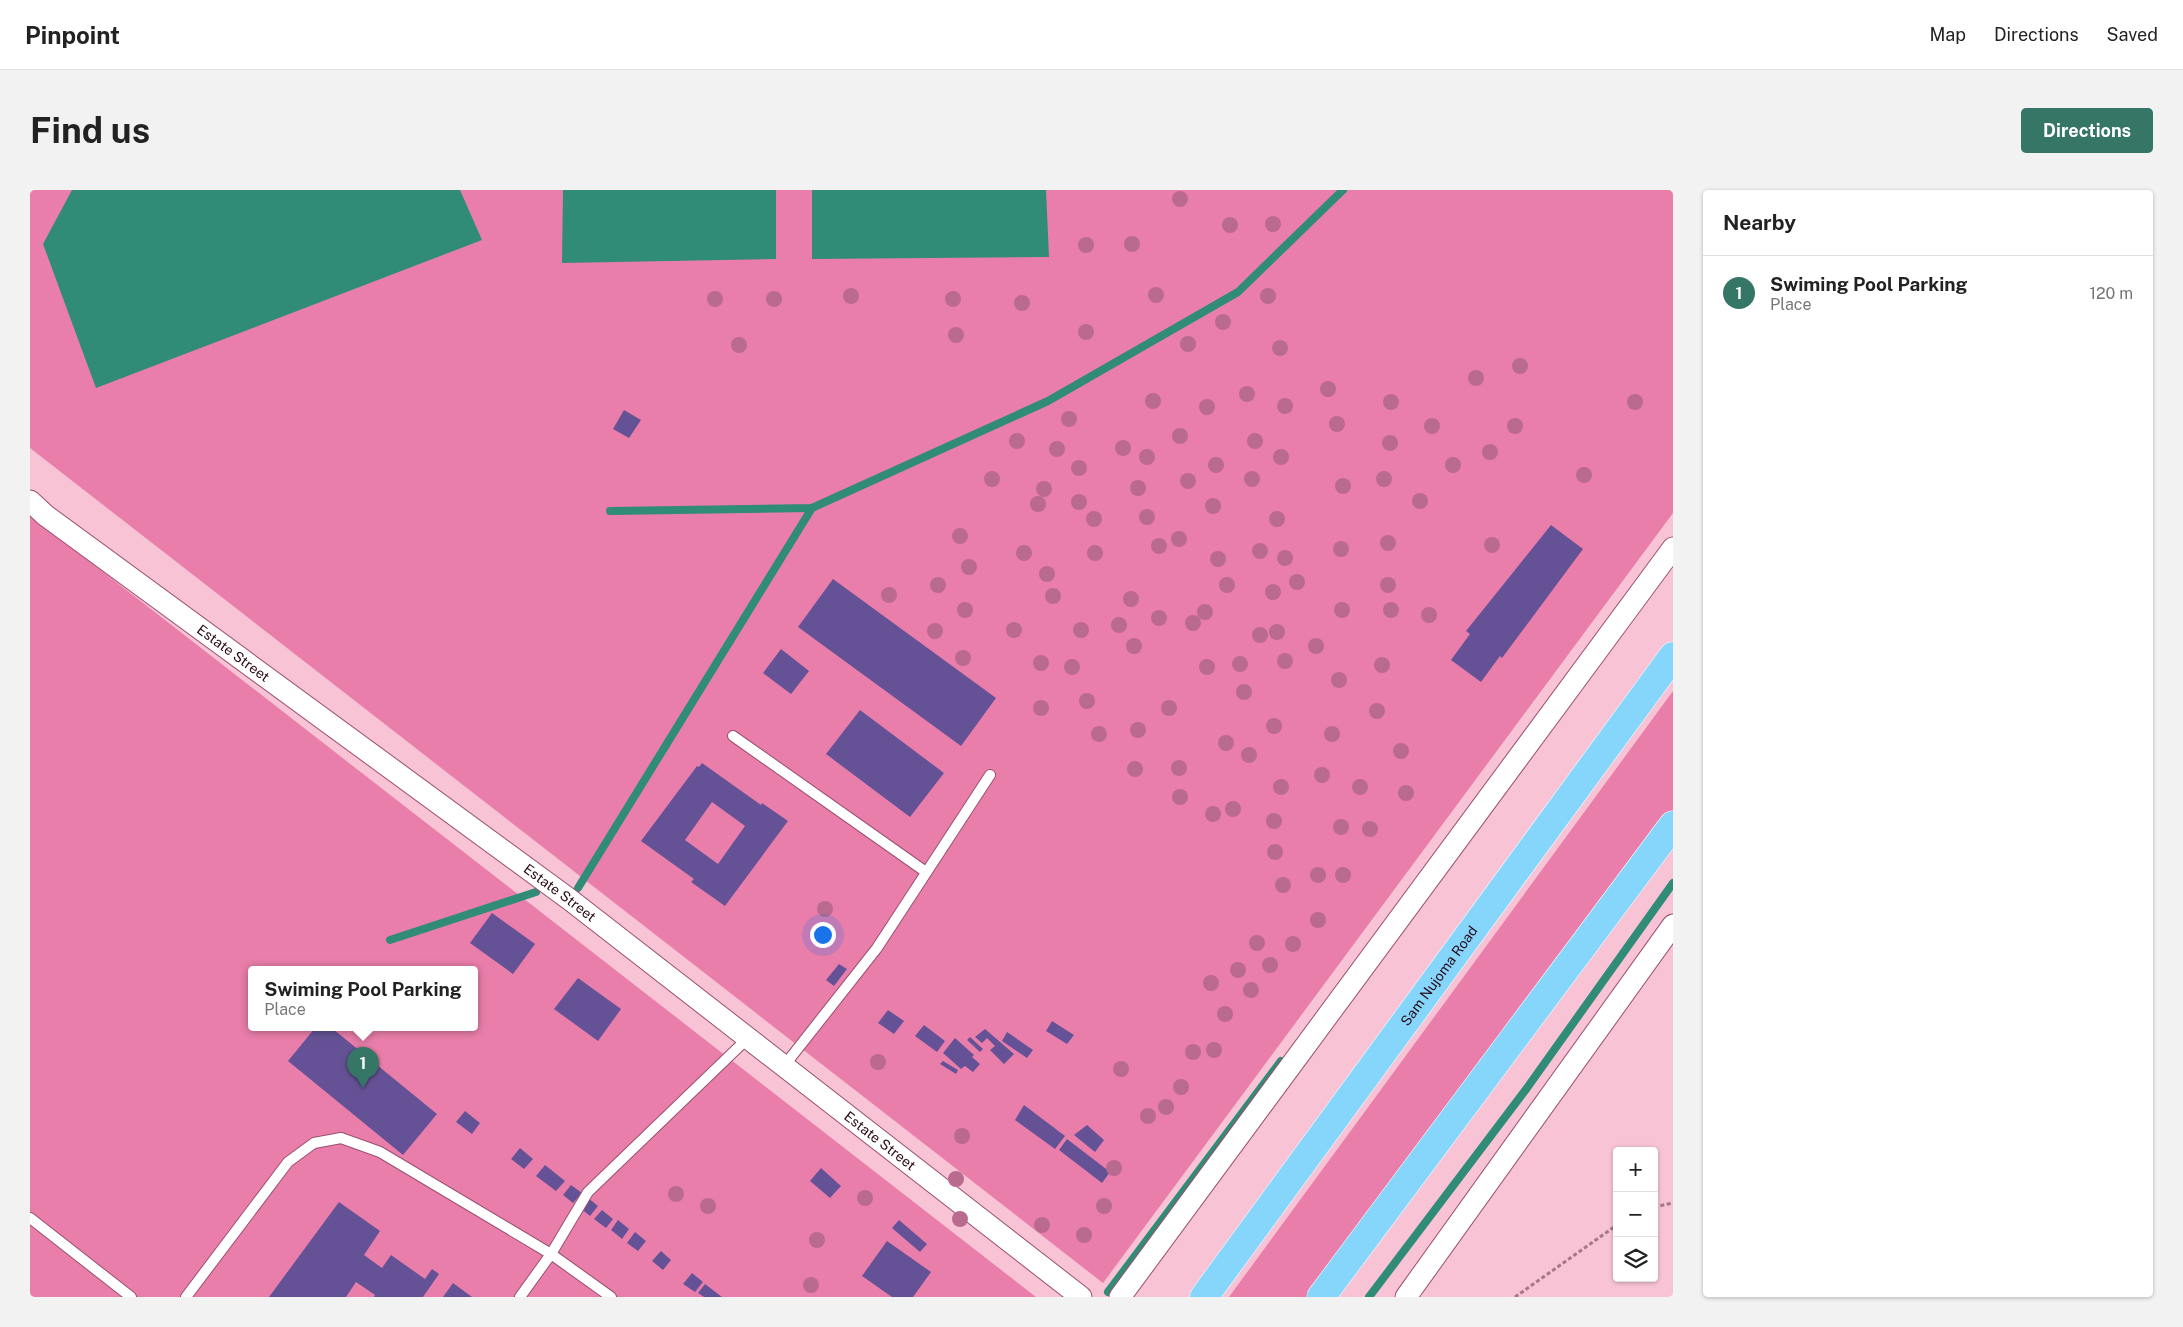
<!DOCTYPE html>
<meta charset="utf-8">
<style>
:root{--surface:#fff;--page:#f2f2f2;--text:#222;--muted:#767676;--line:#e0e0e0;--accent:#357667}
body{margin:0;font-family:"Public Sans",sans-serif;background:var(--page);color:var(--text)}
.controls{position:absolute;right:15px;bottom:15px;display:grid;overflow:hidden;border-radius:5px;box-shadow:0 1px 4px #0004}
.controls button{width:45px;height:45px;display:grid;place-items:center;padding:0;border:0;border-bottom:1px solid var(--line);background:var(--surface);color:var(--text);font:25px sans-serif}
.you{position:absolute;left:792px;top:744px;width:18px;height:18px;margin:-12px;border:4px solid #fff;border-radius:50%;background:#1a73e8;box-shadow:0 0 0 8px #1a73e833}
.badge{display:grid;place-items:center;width:32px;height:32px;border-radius:50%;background:var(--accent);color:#fff;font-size:16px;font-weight:700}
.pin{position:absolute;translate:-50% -41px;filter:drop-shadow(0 1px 2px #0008)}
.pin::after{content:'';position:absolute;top:26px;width:18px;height:15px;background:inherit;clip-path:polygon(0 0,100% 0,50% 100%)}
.popup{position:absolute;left:218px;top:776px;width:230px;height:65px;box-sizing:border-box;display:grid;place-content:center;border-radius:5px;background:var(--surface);filter:drop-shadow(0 1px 4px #0005);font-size:16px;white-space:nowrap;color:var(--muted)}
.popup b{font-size:19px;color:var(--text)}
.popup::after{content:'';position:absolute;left:50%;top:100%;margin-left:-10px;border:10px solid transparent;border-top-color:var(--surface)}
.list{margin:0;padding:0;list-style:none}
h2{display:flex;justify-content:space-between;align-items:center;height:65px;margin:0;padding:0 20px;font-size:21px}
h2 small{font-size:16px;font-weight:400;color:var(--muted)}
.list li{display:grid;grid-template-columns:32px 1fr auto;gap:15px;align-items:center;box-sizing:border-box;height:75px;padding:0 20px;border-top:1px solid var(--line)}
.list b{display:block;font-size:19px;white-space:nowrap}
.list p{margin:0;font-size:16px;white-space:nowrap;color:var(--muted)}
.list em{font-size:16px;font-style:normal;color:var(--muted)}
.icon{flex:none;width:28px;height:28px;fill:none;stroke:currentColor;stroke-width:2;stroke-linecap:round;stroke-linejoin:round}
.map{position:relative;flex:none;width:1643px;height:1107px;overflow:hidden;border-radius:5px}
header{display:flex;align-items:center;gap:30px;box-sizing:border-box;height:70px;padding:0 25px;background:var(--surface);border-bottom:1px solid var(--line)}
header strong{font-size:24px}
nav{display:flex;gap:28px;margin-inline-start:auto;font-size:18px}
.intro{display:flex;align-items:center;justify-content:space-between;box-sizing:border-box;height:120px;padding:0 30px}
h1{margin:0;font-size:35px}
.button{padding:12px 22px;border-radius:5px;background:var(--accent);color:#fff;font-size:18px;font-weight:700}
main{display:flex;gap:30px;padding:0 30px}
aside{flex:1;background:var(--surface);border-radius:5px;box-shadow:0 1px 4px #0004}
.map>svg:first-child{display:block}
.green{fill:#ea7eab;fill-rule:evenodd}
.water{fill:#308c77}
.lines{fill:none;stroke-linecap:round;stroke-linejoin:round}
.stream{stroke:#308c77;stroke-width:8}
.building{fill:#655296;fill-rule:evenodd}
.lane-casing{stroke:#9b4f6f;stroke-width:12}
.street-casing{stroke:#9b4f6f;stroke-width:23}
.primary-casing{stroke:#fff;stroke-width:29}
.path{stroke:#a5798a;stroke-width:3;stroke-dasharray:4 2.5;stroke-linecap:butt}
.lane{stroke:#fff;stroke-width:10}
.street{stroke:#fff;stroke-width:21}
.primary{stroke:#86d6fc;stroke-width:28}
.tree{fill:#ba6a8e}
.labels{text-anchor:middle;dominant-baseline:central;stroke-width:5;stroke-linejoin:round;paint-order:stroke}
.street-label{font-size:14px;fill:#280917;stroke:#f7c3d5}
</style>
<header>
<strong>Pinpoint</strong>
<nav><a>Map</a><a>Directions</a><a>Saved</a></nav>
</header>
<div class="intro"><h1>Find us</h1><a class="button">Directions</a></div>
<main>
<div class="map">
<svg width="1643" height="1107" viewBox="0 0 1643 1107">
<rect width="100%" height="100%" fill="#f7c3d5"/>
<!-- green -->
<g class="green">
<polygon points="0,0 1643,0 1643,323 1073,1093 0,258"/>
<path d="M0,325L1006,1107H0ZM222,779H444V837H222Z"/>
<polygon points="1643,501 1643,622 1293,1107 1199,1107"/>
</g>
<!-- water -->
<g class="water">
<polygon points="42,0 430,0 452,50 66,198 13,54"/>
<polygon points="533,0 746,0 746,69 532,73"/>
<polygon points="782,0 1016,0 1019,67 782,69"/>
</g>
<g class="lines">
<!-- stream -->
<g class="stream">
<polyline points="580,321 782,318 1018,211 1208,102 1313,0"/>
<polyline points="548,698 782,318"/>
<polyline points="360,750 506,702"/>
<polyline points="1078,1102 1251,871"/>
<polyline points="1339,1107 1497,898 1643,693"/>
</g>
</g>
<!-- building -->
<g class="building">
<polygon points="594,220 611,230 599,248 583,239"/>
<polygon points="1521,335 1553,359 1472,468 1470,466 1451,492 1421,470 1440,444 1436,441"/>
<polygon points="803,389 966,508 931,556 768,437"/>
<polygon points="751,459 779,481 761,504 733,483"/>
<polygon points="830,520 914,583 880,627 796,564"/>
<path d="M672,573L731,615L732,613L758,631L695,716L661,692L664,689L611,651L667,576L669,577ZM682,612L715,636L688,674L655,650Z"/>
<polygon points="462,723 505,754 483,784 440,753"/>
<polygon points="809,774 817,779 804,796 796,790"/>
<polygon points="548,788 591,819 568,851 524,819"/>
<polygon points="858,820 874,831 864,844 848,833"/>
<polygon points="1022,831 1044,845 1037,854 1016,841"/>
<polygon points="894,835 915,851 907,862 885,846"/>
<polygon points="284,837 304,837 303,839 407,924 373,965 258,871 285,838"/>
<polygon points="955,839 984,864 974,874 960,860 965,856 957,848 952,853 945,847"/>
<polygon points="977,842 1003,860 997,868 972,851"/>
<polygon points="940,847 953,859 950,862 937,850"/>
<polygon points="925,848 944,865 942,867 950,874 943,882 935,876 931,879 913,863"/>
<polygon points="913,871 928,880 926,884 910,874"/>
<polygon points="994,915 1035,946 1025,959 985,930"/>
<polygon points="435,921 450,933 442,944 426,932"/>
<polygon points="1057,935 1074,950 1065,962 1044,945"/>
<polygon points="1037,949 1080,982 1072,993 1029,960"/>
<polygon points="490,958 503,969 494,979 481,969"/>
<polygon points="515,975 535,991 526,1001 506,986"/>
<polygon points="791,978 811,996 800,1008 780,991"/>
<polygon points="541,995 552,1003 543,1013 533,1005"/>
<polygon points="557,1007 568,1016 560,1026 549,1017"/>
<polygon points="309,1012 350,1041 334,1065 352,1078 361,1065 395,1089 402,1079 409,1084 393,1107 344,1107 345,1105 326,1092 316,1107 239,1107"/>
<polygon points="572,1020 583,1029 576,1038 564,1029"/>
<polygon points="588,1030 599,1039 592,1049 581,1040"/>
<polygon points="869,1030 897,1054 890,1062 862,1038"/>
<polygon points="605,1042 616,1051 608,1061 597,1053"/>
<polygon points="857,1051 901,1082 883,1107 862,1107 832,1086"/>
<polygon points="631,1061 641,1070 633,1080 622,1071"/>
<polygon points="662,1083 673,1092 665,1102 653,1094"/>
<polygon points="423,1093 442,1107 413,1107"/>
<polygon points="675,1094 692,1107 674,1107 668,1103"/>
</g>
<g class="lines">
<!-- lane casing -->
<g class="lane-casing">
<g id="lane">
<polyline points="703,546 896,682"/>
<polyline points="754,876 847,758 960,585"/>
<polyline points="0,1028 101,1107"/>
<polyline points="156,1107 258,972 284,953 311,948 350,962 521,1064 581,1107"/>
<polyline points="490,1107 521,1064 558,1002 718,848"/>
</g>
</g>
<!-- street casing -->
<g class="street-casing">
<g id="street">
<path id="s1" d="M0,311L15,325L539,709L1051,1107"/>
<polyline points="1090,1107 1643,358"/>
<polyline points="1376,1107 1643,735"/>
</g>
</g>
<!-- primary casing -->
<g class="primary-casing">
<g id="primary">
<path id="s2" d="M1174,1107L1643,466"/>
<polyline points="1291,1107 1643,635"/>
</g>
</g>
<!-- path -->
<g class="path">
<polyline points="1624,1017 1643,1013"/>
<polyline points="1485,1107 1587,1035"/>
</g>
<!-- lane -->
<use href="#lane" class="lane"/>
<!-- street -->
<use href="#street" class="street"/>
<!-- primary -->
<use href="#primary" class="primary"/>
</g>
<!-- trees -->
<g class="tree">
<circle cx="1150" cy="9" r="8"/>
<circle cx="1243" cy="34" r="8"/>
<circle cx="1200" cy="35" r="8"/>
<circle cx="1102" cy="54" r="8"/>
<circle cx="1056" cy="55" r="8"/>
<circle cx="1126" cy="105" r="8"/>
<circle cx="821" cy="106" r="8"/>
<circle cx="1238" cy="106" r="8"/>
<circle cx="685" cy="109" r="8"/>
<circle cx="744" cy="109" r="8"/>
<circle cx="923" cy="109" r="8"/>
<circle cx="992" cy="113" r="8"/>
<circle cx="1193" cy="132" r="8"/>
<circle cx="1056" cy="142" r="8"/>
<circle cx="926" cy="145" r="8"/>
<circle cx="1158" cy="154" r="8"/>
<circle cx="709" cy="155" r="8"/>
<circle cx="1250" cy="158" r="8"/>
<circle cx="1490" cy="176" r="8"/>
<circle cx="1446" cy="188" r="8"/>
<circle cx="1298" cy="199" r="8"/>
<circle cx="1217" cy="204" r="8"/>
<circle cx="1123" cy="211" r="8"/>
<circle cx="1361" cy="212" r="8"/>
<circle cx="1605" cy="212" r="8"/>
<circle cx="1255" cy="216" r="8"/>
<circle cx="1177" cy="217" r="8"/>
<circle cx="1039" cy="229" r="8"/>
<circle cx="1307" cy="234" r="8"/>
<circle cx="1402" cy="236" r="8"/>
<circle cx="1485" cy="236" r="8"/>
<circle cx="1150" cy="246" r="8"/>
<circle cx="987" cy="251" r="8"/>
<circle cx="1225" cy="251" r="8"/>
<circle cx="1360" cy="253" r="8"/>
<circle cx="1093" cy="258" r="8"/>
<circle cx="1027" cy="259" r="8"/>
<circle cx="1460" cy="262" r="8"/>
<circle cx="1117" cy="267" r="8"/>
<circle cx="1251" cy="267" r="8"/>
<circle cx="1186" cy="275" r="8"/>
<circle cx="1423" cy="275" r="8"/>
<circle cx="1049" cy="278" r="8"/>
<circle cx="1554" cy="285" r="8"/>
<circle cx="962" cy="289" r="8"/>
<circle cx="1222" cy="289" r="8"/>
<circle cx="1354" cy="289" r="8"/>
<circle cx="1158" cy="291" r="8"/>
<circle cx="1313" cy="296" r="8"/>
<circle cx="1108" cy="298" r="8"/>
<circle cx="1014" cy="299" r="8"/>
<circle cx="1390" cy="311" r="8"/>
<circle cx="1049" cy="312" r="8"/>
<circle cx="1008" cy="314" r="8"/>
<circle cx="1183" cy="316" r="8"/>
<circle cx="1117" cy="327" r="8"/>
<circle cx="1064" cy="329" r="8"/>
<circle cx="1247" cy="329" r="8"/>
<circle cx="930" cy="346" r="8"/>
<circle cx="1149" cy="349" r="8"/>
<circle cx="1358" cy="353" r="8"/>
<circle cx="1462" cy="355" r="8"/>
<circle cx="1129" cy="356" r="8"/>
<circle cx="1311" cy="359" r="8"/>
<circle cx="1230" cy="361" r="8"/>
<circle cx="994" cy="363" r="8"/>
<circle cx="1065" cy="363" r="8"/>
<circle cx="1255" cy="368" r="8"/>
<circle cx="1188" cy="369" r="8"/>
<circle cx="939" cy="377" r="8"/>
<circle cx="1017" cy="384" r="8"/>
<circle cx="1267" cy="392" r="8"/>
<circle cx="908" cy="395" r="8"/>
<circle cx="1197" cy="395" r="8"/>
<circle cx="1358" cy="395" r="8"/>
<circle cx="1243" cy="402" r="8"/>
<circle cx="859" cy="405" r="8"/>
<circle cx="1023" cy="406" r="8"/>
<circle cx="1101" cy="409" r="8"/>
<circle cx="935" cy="420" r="8"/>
<circle cx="1312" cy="420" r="8"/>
<circle cx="1361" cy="420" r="8"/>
<circle cx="1175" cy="422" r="8"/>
<circle cx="1399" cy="425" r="8"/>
<circle cx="1129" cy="428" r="8"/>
<circle cx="1163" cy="433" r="8"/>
<circle cx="1089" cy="435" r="8"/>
<circle cx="984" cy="440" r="8"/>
<circle cx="1051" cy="440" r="8"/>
<circle cx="905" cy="441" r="8"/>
<circle cx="1247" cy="442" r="8"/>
<circle cx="1230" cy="445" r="8"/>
<circle cx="1104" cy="456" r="8"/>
<circle cx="1286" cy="456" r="8"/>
<circle cx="933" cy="468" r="8"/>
<circle cx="1255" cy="471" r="8"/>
<circle cx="1011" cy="473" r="8"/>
<circle cx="1210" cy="474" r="8"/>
<circle cx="1352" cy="475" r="8"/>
<circle cx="1042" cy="477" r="8"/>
<circle cx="1177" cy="477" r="8"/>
<circle cx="1309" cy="490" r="8"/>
<circle cx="1214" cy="502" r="8"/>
<circle cx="1057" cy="511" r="8"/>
<circle cx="1011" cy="518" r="8"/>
<circle cx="1139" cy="518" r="8"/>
<circle cx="1347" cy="521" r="8"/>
<circle cx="1244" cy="536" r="8"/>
<circle cx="1108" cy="540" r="8"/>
<circle cx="1069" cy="544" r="8"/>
<circle cx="1302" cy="544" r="8"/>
<circle cx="1196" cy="553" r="8"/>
<circle cx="1371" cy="561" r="8"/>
<circle cx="1219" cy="565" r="8"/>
<circle cx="1149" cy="578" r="8"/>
<circle cx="1105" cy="579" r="8"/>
<circle cx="1292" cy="585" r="8"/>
<circle cx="1251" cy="597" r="8"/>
<circle cx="1330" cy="597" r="8"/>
<circle cx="1376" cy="603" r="8"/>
<circle cx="1150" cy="607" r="8"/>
<circle cx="1203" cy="619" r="8"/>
<circle cx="1183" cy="624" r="8"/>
<circle cx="1244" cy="631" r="8"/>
<circle cx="1311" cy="637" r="8"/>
<circle cx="1340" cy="639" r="8"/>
<circle cx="1245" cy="662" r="8"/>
<circle cx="1288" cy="685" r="8"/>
<circle cx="1313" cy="685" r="8"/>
<circle cx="1253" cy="695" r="8"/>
<circle cx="795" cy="719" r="8"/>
<circle cx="1288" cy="730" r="8"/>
<circle cx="1227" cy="753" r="8"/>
<circle cx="1263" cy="754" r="8"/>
<circle cx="1240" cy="775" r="8"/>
<circle cx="1208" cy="780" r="8"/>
<circle cx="1181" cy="793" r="8"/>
<circle cx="1221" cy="800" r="8"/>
<circle cx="1195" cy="824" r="8"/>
<circle cx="1184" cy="860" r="8"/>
<circle cx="1163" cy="862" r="8"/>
<circle cx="848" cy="872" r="8"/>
<circle cx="1091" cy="879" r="8"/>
<circle cx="1151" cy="897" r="8"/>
<circle cx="1136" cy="917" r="8"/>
<circle cx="1118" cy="926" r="8"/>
<circle cx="932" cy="946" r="8"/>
<circle cx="1084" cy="978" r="8"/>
<circle cx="926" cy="989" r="8"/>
<circle cx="646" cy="1004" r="8"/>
<circle cx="835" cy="1008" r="8"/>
<circle cx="678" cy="1016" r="8"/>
<circle cx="1074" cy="1016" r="8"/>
<circle cx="930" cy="1029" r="8"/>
<circle cx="1012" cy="1035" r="8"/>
<circle cx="1054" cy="1045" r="8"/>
<circle cx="787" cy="1050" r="8"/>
<circle cx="781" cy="1095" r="8"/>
</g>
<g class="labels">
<!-- street labels -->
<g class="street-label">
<text stroke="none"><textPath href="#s1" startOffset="254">Estate Street</textPath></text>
<text stroke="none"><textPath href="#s1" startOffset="659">Estate Street</textPath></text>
<text stroke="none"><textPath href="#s2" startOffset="398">Sam Nujoma Road</textPath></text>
<text stroke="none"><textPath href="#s1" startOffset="1064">Estate Street</textPath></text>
</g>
</g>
</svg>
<div class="controls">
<button>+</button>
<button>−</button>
<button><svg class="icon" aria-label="layers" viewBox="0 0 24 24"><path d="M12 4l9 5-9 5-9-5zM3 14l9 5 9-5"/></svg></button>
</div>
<div class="you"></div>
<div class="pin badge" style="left:333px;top:898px">1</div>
<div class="popup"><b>Swiming Pool Parking</b>Place</div>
</div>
<aside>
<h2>Nearby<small></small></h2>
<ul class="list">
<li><span class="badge">1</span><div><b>Swiming Pool Parking</b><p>Place</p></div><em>120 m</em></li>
</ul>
</aside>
</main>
